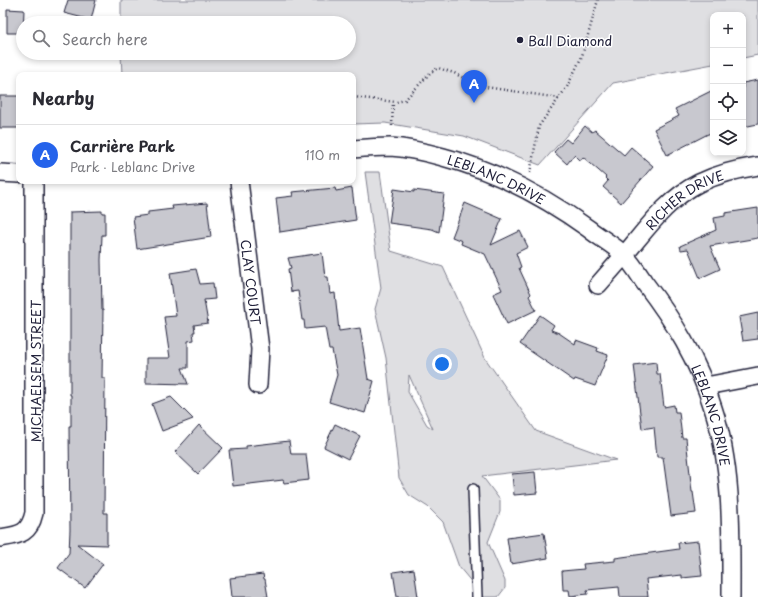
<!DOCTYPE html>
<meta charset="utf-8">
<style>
:root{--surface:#fff;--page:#f2f2f3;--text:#2b2b33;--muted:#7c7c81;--line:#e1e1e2;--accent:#2563eb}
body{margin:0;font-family:"Playpen Sans",sans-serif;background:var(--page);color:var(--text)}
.controls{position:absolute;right:12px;top:12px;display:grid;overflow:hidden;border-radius:8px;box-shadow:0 2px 6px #0003}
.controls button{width:36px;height:36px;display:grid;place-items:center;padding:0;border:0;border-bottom:1px solid var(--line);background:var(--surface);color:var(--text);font:20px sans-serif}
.you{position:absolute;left:442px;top:364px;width:14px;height:14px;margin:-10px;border:3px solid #fff;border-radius:50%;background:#1a73e8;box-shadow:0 0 0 6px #1a73e833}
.badge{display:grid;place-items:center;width:26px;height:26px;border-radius:50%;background:var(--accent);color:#fff;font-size:13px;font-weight:700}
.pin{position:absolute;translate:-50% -33px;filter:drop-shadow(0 1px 2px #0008)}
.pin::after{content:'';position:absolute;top:21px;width:14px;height:12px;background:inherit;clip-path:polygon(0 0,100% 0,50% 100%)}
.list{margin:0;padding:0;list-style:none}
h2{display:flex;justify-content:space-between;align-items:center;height:52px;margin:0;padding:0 16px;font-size:17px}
h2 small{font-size:13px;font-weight:400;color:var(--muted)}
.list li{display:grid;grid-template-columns:26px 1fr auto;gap:12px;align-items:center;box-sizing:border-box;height:60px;padding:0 16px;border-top:1px solid var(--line)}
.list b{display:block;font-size:15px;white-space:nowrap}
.list p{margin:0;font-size:13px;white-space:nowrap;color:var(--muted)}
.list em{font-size:13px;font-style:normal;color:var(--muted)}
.icon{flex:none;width:22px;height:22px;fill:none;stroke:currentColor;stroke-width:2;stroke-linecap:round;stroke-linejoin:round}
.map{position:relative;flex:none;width:758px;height:597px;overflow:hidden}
.search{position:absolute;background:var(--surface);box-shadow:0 2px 6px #0003;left:16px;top:16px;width:340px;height:44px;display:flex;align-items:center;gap:10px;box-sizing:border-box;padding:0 14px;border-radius:22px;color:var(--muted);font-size:15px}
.panel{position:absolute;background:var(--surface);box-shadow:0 2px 6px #0003;left:16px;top:72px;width:340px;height:112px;border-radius:8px}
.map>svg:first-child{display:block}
.green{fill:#dfdfe2;stroke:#80808e;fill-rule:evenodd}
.building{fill:#c8c8cf;stroke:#22223b}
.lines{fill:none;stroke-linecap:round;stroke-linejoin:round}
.lane-casing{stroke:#22223b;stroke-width:12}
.street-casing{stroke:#22223b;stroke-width:20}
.path{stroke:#22223b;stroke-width:2.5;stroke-dasharray:1 3;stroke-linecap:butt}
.lane{stroke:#fff;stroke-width:9}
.street{stroke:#fff;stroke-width:17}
.poi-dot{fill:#22223b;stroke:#fff;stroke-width:1.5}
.labels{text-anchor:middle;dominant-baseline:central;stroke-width:3;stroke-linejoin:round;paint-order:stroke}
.poi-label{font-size:13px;fill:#22223b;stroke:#fff;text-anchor:start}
.street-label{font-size:13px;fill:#22223b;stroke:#fff}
</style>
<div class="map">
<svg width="758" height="597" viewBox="0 0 758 597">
<rect width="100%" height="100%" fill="#fff"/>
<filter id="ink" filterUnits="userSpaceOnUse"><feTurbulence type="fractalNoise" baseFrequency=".025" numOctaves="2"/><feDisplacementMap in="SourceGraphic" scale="8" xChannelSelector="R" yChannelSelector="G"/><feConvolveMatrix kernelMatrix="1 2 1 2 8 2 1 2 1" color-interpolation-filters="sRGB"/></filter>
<g filter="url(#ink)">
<!-- green -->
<g class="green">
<polygon points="121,0 758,0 758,55 743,58 743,15 713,15 713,64 613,83 540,165 464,136 385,123 353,124 353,75 122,75 121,53 349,53 349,23 121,23"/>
<path d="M365,172H380L391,251L443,267L485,358L536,431L616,460L482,476L500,500V512L488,542L505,581V588L498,597H484L459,567L443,522L428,507L409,495L399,478L386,358L375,309L381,288ZM409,375L433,429L427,425L408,392Z"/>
</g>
<!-- building -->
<g class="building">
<polygon points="68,0 96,0 91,20 64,13"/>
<polygon points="7,9 24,10 23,33 7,33"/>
<polygon points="758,80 758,124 743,127 743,83"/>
<polygon points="713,90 713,133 708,134 667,155 654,129 679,116 675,109"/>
<rect x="0" y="96" width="19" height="32"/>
<polygon points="585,126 592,132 595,130 624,155 631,147 653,166 621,203 603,187 608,181 605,178 606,177 583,157 580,161 574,155 567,164 554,152 566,139 571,143"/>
<polygon points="335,188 336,191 352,188 356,220 280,232 276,198 293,196 292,192"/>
<polygon points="394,189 414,192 414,190 444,194 439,232 432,229 389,223"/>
<polygon points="207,203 211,237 137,249 133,217 148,215 148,212 173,209 172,206"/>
<polygon points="465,203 502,219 491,245 520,231 528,247 516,253 521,267 519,268 531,294 529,296 536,310 507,324 493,294 502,290 485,254 461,244 462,241 452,237"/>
<polygon points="758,208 758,238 710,246 720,269 700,278 688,249 681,250 680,246 716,230 714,218 725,216 725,213"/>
<polygon points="102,211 102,213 105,213 105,235 102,235 101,260 102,310 103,310 102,378 105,378 104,513 107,513 107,545 77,544 103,564 85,588 58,568 69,553 70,530 69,426 71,426 71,395 70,395 70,212"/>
<polygon points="322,253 325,277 328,277 330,294 335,293 339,331 360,328 368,379 374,381 365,413 329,402 337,375 332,350 329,350 325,327 305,329 304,320 302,320 298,291 291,292 288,269 291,268 288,258"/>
<polygon points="196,269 200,284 213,283 215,299 204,300 208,323 194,325 195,332 193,332 194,340 188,341 188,368 182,368 188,384 146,383 146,358 170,358 164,317 176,316 170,273"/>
<polygon points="758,313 758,339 743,341 739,317"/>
<polygon points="540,315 554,325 551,330 559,333 575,344 576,340 598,348 597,351 608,355 595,386 575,379 574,381 520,344"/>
<polygon points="656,362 657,374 660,374 664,407 674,405 675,412 679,412 682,438 686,438 692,492 693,492 696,513 671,516 663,457 657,457 654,427 642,429 634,365"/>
<polygon points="171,397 193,419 162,431 152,404"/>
<polygon points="335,424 360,436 348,459 324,447"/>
<polygon points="199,425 223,448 198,474 175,452"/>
<polygon points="289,441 291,454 306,454 309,480 284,483 283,480 233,486 229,450 246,449 246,446"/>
<polygon points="535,472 537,493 514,495 512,474"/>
<polygon points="544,533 548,558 511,564 507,538"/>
<polygon points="698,541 702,576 682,578 682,575 646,579 648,597 620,597 619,587 587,590 588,594 570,596 569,590 563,590 562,571 584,569 583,564 615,561 615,558 679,549 678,543"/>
<polygon points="414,569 418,597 397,597 393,572"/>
<polygon points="263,574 264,579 265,579 268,597 232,597 230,578"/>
</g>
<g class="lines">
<!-- lane casing -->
<g class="lane-casing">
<polyline id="lane" points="473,489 477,597"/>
</g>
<!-- street casing -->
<g class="street-casing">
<g id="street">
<path id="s1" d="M353,149C365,148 378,147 390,147C408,148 425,152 443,157C496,171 545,197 589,229C600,238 614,245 624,255C632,263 638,273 644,282C674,321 698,360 713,408C733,468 731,534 731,597"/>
<polyline points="0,173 19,174"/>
<path id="s2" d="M239,181L260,349L258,385"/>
<path id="s3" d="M598,285C611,270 624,256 636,241C654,219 673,196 699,183C718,174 738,169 758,166"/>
<polyline points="706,386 758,376"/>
<path d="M0,538C19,535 29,535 34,513V181"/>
</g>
</g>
<!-- path -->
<g class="path">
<polyline points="353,97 396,102 405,100 430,73 438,68 454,73 479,86 559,98"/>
<polyline points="392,126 393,102"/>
<polyline points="530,173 539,126 567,87 582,56 598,0"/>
</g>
<!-- lane -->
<use href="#lane" class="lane"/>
<!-- street -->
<use href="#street" class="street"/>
</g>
</g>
<!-- markers -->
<circle class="poi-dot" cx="520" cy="40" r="4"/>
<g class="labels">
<!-- poi labels -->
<g class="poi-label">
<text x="528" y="40">Ball Diamond</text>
</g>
<!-- street labels -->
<g class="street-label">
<text stroke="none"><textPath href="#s1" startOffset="149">LEBLANC DRIVE</textPath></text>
<text stroke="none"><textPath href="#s3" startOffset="123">RICHER DRIVE</textPath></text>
<text stroke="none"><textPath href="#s2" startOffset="102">CLAY COURT</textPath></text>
<text transform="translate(35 371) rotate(-90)">MICHAELSEM STREET</text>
<text stroke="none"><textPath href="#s1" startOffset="483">LEBLANC DRIVE</textPath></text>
</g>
</g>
</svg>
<div class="controls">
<button>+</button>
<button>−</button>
<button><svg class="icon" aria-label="locate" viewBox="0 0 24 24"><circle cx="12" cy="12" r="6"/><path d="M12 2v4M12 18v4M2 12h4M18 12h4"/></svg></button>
<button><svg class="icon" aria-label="layers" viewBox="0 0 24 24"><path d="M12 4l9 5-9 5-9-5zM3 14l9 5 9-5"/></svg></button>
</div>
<div class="you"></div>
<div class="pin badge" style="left:474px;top:103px">A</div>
<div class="search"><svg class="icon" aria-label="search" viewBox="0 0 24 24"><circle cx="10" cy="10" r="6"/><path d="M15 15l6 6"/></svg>Search here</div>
<section class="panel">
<h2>Nearby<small></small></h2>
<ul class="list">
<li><span class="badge">A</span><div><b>Carrière Park</b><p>Park · Leblanc Drive</p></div><em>110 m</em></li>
</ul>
</section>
</div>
